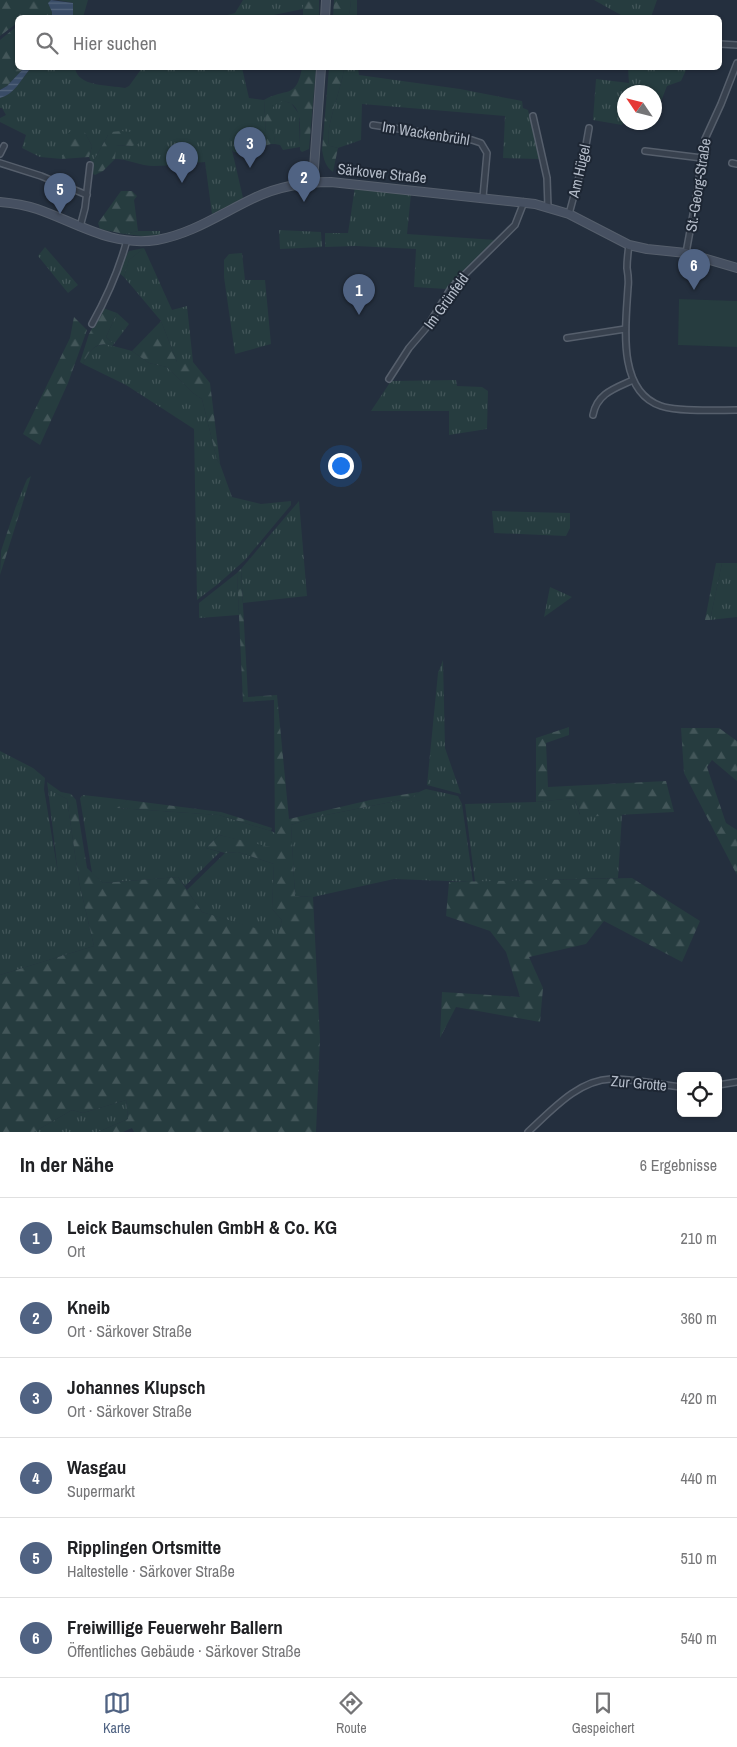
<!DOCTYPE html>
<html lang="de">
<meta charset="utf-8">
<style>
:root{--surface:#fff;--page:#f2f2f2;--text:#202124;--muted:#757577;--line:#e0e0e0;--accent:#506383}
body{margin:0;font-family:"Archivo Narrow",sans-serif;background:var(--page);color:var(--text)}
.controls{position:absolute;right:15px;bottom:15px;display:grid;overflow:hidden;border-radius:8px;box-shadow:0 1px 4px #0004}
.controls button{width:45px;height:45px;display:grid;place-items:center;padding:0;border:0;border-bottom:1px solid var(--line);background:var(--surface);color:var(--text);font:25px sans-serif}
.compass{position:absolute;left:617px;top:85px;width:45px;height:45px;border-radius:50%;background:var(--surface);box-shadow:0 1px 4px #0004;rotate:305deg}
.you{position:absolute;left:340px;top:465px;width:18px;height:18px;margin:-12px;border:4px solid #fff;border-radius:50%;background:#1a73e8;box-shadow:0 0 0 8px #1a73e833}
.badge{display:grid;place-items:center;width:32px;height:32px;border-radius:50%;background:var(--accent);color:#fff;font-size:16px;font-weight:700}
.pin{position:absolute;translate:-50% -41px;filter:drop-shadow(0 1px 2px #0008)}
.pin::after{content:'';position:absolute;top:26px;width:18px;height:15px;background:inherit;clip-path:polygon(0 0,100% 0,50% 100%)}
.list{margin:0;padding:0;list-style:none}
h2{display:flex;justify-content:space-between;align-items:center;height:65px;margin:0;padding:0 20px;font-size:21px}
h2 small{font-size:16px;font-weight:400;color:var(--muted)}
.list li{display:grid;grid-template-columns:32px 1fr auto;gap:15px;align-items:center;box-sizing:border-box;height:80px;padding:0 20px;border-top:1px solid var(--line)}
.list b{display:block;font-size:19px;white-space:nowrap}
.list p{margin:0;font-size:16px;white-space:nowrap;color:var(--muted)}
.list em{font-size:16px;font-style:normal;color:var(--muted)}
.icon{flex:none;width:28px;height:28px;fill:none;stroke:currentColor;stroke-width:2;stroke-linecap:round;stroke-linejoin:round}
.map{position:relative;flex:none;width:737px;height:1132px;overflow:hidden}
.search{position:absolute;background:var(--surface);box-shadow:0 1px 4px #0004;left:15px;right:15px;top:15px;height:55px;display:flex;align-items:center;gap:12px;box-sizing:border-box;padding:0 18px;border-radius:8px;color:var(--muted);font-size:19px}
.sheet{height:545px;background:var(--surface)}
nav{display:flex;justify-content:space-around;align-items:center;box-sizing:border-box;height:70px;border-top:1px solid var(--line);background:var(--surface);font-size:14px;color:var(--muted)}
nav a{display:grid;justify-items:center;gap:2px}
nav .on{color:var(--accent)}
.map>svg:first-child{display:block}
.grass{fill:url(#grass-tufts)}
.forest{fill:url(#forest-firs)}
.garden{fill:#263c3f}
.water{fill:url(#water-rules)}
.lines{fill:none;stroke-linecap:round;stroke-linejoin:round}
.street-casing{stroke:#565f6c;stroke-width:8}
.secondary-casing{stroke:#565f6c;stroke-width:10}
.street{stroke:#38414e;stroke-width:5}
.secondary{stroke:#465061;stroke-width:8}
.labels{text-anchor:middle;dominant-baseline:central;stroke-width:4;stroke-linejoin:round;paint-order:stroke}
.street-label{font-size:15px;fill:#b4bcc9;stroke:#1d2633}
</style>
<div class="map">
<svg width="737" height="1132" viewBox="0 0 737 1132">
<defs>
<pattern id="grass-tufts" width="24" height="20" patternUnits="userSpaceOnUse" patternTransform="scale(1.25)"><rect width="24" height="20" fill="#263c3f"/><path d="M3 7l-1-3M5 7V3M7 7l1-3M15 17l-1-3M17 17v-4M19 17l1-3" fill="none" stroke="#435659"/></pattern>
<pattern id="forest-firs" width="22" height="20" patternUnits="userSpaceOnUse" patternTransform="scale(1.25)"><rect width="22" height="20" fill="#263c3f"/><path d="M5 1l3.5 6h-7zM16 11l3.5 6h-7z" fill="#435659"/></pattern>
<pattern id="water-rules" width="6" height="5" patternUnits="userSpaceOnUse" patternTransform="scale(1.25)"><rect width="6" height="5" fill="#394c67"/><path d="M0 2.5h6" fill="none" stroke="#53647b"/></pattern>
</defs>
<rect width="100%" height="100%" fill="#242f3e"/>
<!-- grass -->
<g class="grass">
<polygon points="58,0 88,0 83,17 73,17 73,3"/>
<polygon points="243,0 303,0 303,9 264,17 216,18 235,13"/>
<polygon points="351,0 357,0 357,17 349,18"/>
<polygon points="594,0 657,0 651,17 621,18 621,15"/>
<path d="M31,68H75C78,87 109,85 125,88L129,86L142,68H242L249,98L264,100L266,135L261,141L232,150L243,198L212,214L205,162C188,163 171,166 154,166C140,166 128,159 115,159V145L132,146L108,135L92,164L89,157L92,146L85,133L65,146V153L62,159L40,157L22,148L26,135L0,122V118L6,115L2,108H0V98C15,93 21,79 31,68Z"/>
<path d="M344,68H358L359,75L460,89L522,101L523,108L528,110L540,159L503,158L505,116L362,104L361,140L338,148L330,146C322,135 343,85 344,68Z"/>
<polygon points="628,68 687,68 681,81 667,86 655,117 654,92 624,92 624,122 622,125 593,120 596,79 629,83"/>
<path d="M283,101L291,103L299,114L300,147L283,150L280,145L275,144C275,136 270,114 273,107C274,103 279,102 283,101Z"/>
<polygon points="355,187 411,194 407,234 496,240 459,275 446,289 414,287 416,249 356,246 325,247 325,233 348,233"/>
<polygon points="279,230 321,232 322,247 280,249"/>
<polygon points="138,231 160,231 160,235 142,236 124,234"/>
<polygon points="45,247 78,285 68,293 38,256"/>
<polygon points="144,248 172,310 187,306 193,362 177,362 161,321 124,277 129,260"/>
<polygon points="242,253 245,280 265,280 271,344 235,354 224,277 224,260 229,254"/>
<polygon points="117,313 129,324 114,344 106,337"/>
<path d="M106,344L132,351L149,363L167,367L193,393L202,399L217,460L220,464L232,497L261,504L291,501V505L245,560L218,584L197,600L194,429L126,385L83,364C88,352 93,345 106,344Z"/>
<polygon points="456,380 457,386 482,387 488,391 487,429 449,435 449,411 371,411 391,381"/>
<polygon points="31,476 23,502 16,506 27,479"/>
<polygon points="299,501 307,596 243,603 241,569"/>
<polygon points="492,511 570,513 570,528 566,536 494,533"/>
<polygon points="722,563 737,563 737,617 710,620"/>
<polygon points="237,573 239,615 199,618 199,603"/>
<polygon points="550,587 572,597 544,617"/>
<polygon points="443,660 445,748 461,794 427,785 438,673"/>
<polygon points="0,751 33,768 45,778 44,789 58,873 48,789 67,799 79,882 94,946 0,975"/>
<polygon points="426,789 458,796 462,804 473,882 394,879 313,897 295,896 291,825 311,818 411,798 419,792"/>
<polygon points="83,795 127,800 118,808 219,815 271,831 275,833 275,849 219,835 206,848 220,852 185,886 178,877 103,883 92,873 80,798"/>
<polygon points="574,798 580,815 622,815 618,878 475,882 465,804 536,802"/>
<polygon points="238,852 274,864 272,909 282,920 278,936 202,912 187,890 225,853"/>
<polygon points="126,1100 128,1119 98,1132 34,1132 72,1110 83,1113"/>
</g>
<!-- forest -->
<g class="forest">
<polygon points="0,0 51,0 49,3 52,12 52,17 18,18 17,23 0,36"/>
<rect x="303" y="0" width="16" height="17"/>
<polygon points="334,0 351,0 349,17 333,17"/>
<polygon points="17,26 18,68 24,68 7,86 0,90 0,40"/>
<path d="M302,68H316L309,149L302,152L300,150C299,136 305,106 287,102C281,101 277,103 273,107L275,144H271L238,153L234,152L232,150L235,148L261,141L266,135L264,100C286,87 296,100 302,68Z"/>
<path d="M329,68H344C343,85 322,135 330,146L338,148L333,172C325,166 324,160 322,150Z"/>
<polygon points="76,128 83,129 92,146 89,157 62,159 68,133"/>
<polygon points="121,131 132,132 138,135 140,141 138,144 132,146 116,145 115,159 103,171 95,175 93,174 92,164 108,135 111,132"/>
<polygon points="121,191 132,191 137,196 134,200 138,231 124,234 100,229 98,223"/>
<polygon points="144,248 129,260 124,277 119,273 125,258 129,251"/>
<path d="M103,308L117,313L106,337L114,344L112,346C96,340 89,351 83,364L80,362L89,334Z"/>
<polygon points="74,317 87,330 68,383 40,445 23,434 70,338"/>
<polygon points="161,321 177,362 193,362 210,383 220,464 217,460 202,399 193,393 167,367 149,363 132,351"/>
<polygon points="23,502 0,575 1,551 16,506"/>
<polygon points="716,563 722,563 710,620 705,620"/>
<polygon points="241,569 248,697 277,695 289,819 370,800 419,792 411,798 311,818 291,825 295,896 313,897 320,1039 316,1132 134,1132 132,1128 123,1132 98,1132 128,1119 126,1100 83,1113 72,1110 34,1132 0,1132 0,975 94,946 79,882 67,799 48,789 47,782 61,792 71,794 76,800 87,868 103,883 178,877 202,912 278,935 282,920 272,909 274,864 238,852 225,853 206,848 219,835 275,848 274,700 243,702 237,573"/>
<polygon points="569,727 569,735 546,743 548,787 666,781 674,812 581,817 574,798 536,802 536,738"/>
<polygon points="681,728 719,728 737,741 737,781 712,760 707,767 726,823 737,830 737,875 684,773"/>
<polygon points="127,800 221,812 272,828 271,831 219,815 117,808"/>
<polygon points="632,878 700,921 682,962 604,921 586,944 529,957 543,988 540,1022 456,1007 440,1038 442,992 520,997 506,952 490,931 446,916 449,882"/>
</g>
<!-- garden -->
<polygon class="garden" points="679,299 737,301 737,347 678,345"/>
<!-- water -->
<g class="water">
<polygon points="51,0 73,3 73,17 52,17 52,12 48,3"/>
<path d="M24,68H31C21,79 15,94 0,98V90L7,86Z"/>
</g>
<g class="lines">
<!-- street casing -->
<g class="street-casing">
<g id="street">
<polyline points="720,44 737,45"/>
<polyline points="533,116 547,178 548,207"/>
<polyline points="373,125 472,140 481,143 487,153 483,197"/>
<polyline points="645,151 702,158"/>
<polyline points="0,154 4,146"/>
<polyline points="0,163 41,176 87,195"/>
<polyline points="732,163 737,164"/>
<polyline points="569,214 583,162 589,128"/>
<polyline points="80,227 85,208 90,165"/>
<path d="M629,245C628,252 627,260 627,268C628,274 629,280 628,287C626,323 616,391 661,406C678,412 717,410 737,410"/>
<polyline points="686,253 696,198 705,139 721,104 737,63"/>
<path d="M92,324C107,297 119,270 127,240"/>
<polyline points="567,338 625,329"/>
<polyline points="389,379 409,348 427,327 451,288 515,225 524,202"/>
<path d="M593,415C597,393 616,388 633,380"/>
<polyline points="718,1085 737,1082"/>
<path d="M528,1132C551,1111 578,1080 611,1079C634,1079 658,1084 681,1087"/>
</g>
</g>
<!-- secondary casing -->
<g class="secondary-casing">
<g id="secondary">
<polyline points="325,18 326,0"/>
<polyline points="313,182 321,68"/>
<path d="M0,202C12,203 25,205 37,209C78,223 111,247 157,240C192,234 222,213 254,198C279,186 304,182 331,182L535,204L569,214L629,245L647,249L686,253L737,268"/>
</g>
</g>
<!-- street -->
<use href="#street" class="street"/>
<!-- secondary -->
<use href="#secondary" class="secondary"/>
</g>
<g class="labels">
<!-- street labels -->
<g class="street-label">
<text transform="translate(426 133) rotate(9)">Im Wackenbrühl</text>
<text transform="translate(579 171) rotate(-77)">Am Hügel</text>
<text transform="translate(382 173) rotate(6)">Särkover Straße</text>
<text transform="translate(698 185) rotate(-81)">St.-Georg-Straße</text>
<text transform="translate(446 301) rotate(-54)">Im Grünfeld</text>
<text transform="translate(639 1083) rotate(5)">Zur Grotte</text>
</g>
</g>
</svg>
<div class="controls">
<button><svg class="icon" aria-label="locate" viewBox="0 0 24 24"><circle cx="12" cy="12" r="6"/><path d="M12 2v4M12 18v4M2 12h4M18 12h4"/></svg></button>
</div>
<svg class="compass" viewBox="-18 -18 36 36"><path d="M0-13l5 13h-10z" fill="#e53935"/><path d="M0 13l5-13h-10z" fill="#757577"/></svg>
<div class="you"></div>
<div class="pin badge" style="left:359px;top:315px">1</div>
<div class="pin badge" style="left:304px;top:202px">2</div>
<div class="pin badge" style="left:250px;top:168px">3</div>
<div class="pin badge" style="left:182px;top:183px">4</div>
<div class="pin badge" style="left:60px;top:214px">5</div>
<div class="pin badge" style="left:694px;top:290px">6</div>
<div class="search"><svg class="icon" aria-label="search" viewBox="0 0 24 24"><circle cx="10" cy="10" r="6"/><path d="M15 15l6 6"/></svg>Hier suchen</div>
</div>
<section class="sheet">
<h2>In der Nähe<small>6 Ergebnisse</small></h2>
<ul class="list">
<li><span class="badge">1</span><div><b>Leick Baumschulen GmbH &amp; Co. KG</b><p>Ort</p></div><em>210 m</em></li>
<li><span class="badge">2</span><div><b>Kneib</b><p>Ort · Särkover Straße</p></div><em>360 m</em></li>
<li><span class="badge">3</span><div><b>Johannes Klupsch</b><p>Ort · Särkover Straße</p></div><em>420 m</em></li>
<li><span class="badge">4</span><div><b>Wasgau</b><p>Supermarkt</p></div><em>440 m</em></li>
<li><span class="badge">5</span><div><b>Ripplingen Ortsmitte</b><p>Haltestelle · Särkover Straße</p></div><em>510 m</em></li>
<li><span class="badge">6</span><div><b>Freiwillige Feuerwehr Ballern</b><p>Öffentliches Gebäude · Särkover Straße</p></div><em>540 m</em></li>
</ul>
</section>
<nav>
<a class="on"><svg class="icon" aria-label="map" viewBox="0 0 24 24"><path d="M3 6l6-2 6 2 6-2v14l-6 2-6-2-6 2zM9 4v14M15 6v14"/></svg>Karte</a>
<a><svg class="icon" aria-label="directions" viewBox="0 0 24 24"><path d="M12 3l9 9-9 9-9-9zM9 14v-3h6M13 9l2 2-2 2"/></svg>Route</a>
<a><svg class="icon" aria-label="saved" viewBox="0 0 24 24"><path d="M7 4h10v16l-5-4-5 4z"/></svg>Gespeichert</a>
</nav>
